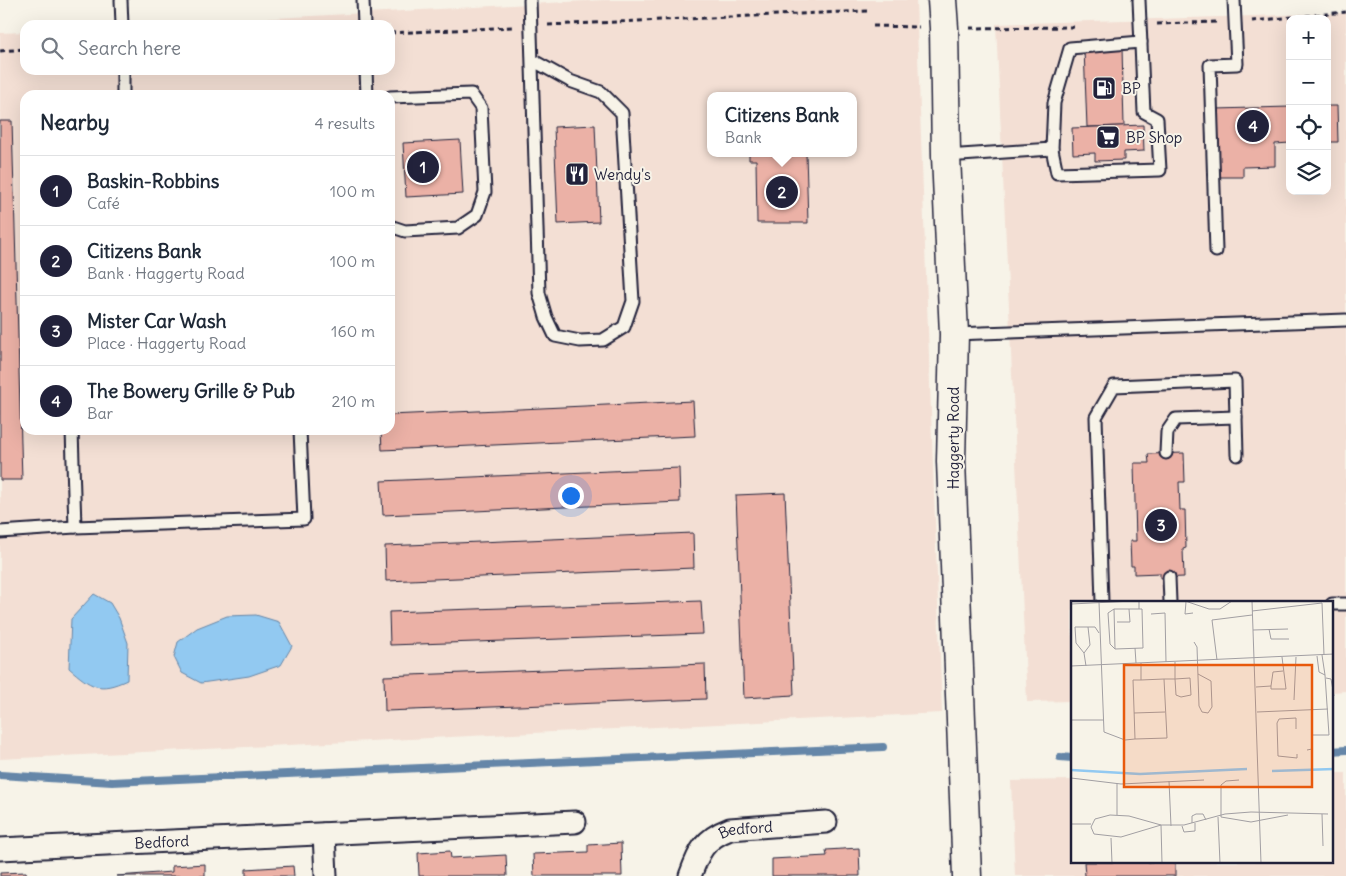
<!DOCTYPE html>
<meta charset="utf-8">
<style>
:root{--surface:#fff;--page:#f6f6f7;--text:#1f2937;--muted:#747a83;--line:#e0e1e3;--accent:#22223b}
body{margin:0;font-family:Delius,sans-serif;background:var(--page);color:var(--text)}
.controls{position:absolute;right:15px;top:15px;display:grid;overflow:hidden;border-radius:10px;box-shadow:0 5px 20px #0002}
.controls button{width:45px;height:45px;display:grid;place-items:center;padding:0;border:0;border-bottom:1px solid var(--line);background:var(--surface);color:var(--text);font:25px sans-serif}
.you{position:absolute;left:570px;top:495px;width:18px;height:18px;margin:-12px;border:4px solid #fff;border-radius:50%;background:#1a73e8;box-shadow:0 0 0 8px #1a73e833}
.badge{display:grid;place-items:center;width:32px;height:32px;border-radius:50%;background:var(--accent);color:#fff;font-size:16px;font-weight:700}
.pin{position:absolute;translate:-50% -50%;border:2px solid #fff;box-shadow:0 1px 5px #0006}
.popup{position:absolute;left:707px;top:92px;width:150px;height:65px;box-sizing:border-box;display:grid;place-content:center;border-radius:10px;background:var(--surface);filter:drop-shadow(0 1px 4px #0005);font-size:16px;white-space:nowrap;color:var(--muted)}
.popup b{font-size:19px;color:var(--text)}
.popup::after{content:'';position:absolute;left:50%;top:100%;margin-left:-10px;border:10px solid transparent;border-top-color:var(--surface)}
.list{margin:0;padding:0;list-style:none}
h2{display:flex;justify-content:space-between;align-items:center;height:65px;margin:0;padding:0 20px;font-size:21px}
h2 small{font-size:16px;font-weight:400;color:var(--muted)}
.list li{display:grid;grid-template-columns:32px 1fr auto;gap:15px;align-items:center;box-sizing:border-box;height:70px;padding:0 20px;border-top:1px solid var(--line)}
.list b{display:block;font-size:19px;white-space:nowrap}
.list p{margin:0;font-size:16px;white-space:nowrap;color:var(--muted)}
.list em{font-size:16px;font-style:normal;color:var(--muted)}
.icon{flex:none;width:28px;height:28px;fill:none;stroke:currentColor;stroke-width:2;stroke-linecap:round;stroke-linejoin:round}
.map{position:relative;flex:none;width:1346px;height:876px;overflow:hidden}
.search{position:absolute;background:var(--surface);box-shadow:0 5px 20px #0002;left:20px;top:20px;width:375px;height:55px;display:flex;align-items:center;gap:12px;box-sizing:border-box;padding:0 18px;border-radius:15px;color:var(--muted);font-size:19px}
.panel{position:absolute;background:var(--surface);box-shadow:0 5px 20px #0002;left:20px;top:90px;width:375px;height:345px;border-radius:15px}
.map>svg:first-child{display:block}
.built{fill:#f3dfd4;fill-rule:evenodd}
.water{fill:#92c9f1;stroke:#6586a8}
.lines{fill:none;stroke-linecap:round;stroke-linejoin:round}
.stream{stroke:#6586a8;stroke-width:8}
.building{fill:#ebb1a6;stroke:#22223b}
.service-casing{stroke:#22223b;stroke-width:15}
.minor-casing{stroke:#22223b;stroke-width:25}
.secondary-casing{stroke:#22223b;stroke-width:31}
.path{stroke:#22223b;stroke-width:3;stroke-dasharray:5 4;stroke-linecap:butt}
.service{stroke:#f7f3e8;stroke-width:11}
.minor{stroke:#f7f3e8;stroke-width:21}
.secondary{stroke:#f7f3e8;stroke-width:28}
.labels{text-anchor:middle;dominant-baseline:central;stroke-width:4;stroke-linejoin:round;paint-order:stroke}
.poi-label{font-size:15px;fill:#22223b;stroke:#f7f3e8;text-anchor:start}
.street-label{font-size:15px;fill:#22223b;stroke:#f7f3e8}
.inset-river{fill:none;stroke:#92c9f1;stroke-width:2.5}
.inset-road{fill:none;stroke:#a29fa3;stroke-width:1}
.view{fill:#e8590c;fill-opacity:0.15;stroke:#e8590c;stroke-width:2.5}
.inset-edge{fill:none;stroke:#22223b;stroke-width:2.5}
</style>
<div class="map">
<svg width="1346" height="876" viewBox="0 0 1346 876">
<rect width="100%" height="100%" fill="#f7f3e8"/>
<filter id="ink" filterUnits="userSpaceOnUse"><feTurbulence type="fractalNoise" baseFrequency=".02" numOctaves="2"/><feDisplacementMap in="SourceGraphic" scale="10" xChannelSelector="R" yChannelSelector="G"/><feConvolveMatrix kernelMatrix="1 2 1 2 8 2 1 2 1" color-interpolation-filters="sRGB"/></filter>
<g filter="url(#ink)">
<!-- built -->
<g class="built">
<path d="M604,0H916L942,713L0,759V33L25,32V70H390V25H147ZM25,95H390V430H25ZM711,96H853V153H711Z"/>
<path d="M1346,13V691L1332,692V602H1072V701L1027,702L996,24ZM1290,19H1327V191H1290Z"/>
<polygon points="1332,773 1346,773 1346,876 1015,876 1011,781 1072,780 1072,862 1332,862"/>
</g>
<!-- water -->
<g class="water">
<path d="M94,594L110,603L119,618L128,643L127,680C99,693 91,687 69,668L71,619Z"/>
<polygon points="256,615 279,622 292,646 281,665 249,676 201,683 182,673 174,657 178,642 197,628 227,616"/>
</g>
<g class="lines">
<!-- stream -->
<g class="stream">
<polyline points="1332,751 1346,750"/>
<polyline points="1060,757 1072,758"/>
<polyline points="0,775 112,782 883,747"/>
</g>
</g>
<!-- building -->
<g class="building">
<polygon points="1122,48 1124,126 1087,127 1084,49"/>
<polygon points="1327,106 1337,106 1338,142 1327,142"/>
<polygon points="1290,107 1290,143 1275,144 1275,166 1243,167 1243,177 1218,177 1216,109"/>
<polygon points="0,121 12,121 22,480 0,480"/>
<polygon points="595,125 599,222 558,224 554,127"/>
<polygon points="1143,125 1144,151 1124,152 1124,160 1095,161 1095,153 1073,154 1072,128"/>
<polygon points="460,140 463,194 406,197 403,143"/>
<polygon points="749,153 806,153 808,223 757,223 756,160 749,160"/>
<polygon points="693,401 695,436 382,450 381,430 390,430 390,415"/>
<polygon points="1184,453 1185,482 1179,482 1180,510 1185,510 1186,548 1183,549 1184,577 1160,578 1160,573 1134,574 1134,566 1131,566 1130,541 1136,541 1134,463 1149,463 1148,454"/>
<polygon points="679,468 680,502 383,515 381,481"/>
<polygon points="785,493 794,695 744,698 736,495"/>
<polygon points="693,533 694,568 386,581 385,546"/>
<polygon points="701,601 703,634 390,645 389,612"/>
<polygon points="705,664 706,699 385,711 384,676"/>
<polygon points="621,843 622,876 534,876 533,854 588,852 588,845"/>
<polygon points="859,848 860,876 772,876 772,859 827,856 826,850"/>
<polygon points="450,851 451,858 506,855 507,876 419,876 418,853"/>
<polygon points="1084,862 1175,862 1175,876 1085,876"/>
<polygon points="205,864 205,876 117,876 172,872 172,866"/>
<polygon points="293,866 294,876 246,876 246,869"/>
<polygon points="26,872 27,876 0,876 0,873"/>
</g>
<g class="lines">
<!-- service casing -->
<g class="service-casing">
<g id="service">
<polyline points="121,0 122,25"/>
<polyline points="363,0 364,25"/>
<polyline points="530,0 539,293 546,317 555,336 580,341 603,340 624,327 633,301 622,113 601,92 570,81 532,60"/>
<polyline points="123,70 123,95"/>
<polyline points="366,70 367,95"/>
<polyline points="390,97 471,94 481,108 485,192 477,215 458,228 405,231 390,226"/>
<polyline points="1052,149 1057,173 1160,170 1157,119 1144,112 1139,0"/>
<polyline points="946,156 1052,149 1054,103 1070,48 1141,42"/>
<polyline points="1216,251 1210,65 1237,64 1234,0"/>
<polyline points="954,334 1346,320"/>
<polyline points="72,430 75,527 304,519 300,430"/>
<polyline points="1166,453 1167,432 1176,419 1236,417"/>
<polyline points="0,532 75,527"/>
<polyline points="1169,577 1170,602"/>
<polyline points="1102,602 1096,417 1114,386 1235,381 1237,455"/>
<polyline points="1332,604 1346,604"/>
</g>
</g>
<!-- minor casing -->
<g class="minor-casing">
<g id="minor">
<polyline points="324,834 326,876"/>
<path id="s1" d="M0,849L575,822"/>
<path id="s2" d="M690,876C699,851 704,839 730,829L826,822"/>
</g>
</g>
<!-- secondary casing -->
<g class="secondary-casing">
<polyline id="secondary" points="942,0 944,28 946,156 954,334 951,461 967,876"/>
</g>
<!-- path -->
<g class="path">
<polyline points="1252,21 1346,12"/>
<polyline points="1157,24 1218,22"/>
<polyline points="548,25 867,11"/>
<polyline points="873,26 919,27"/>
<polyline points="970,28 1076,27"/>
<polyline points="390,33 514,27"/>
<polyline points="0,51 25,49"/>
</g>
<!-- service -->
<use href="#service" class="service"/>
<!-- minor -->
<use href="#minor" class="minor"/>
<!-- secondary -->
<use href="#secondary" class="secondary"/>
</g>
</g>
<!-- icons -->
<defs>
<g id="fuel-square" transform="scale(1.25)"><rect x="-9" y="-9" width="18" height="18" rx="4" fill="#22223b" stroke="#f7f3e8"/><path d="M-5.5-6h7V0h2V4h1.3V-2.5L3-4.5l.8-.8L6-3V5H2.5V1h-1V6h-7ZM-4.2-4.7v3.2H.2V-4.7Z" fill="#fff"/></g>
<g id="supermarket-square" transform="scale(1.25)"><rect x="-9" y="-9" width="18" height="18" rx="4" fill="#22223b" stroke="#f7f3e8"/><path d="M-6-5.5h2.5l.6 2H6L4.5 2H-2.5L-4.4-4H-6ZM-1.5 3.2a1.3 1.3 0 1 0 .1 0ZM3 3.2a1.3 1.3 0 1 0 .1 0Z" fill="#fff"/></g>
<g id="restaurant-square" transform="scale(1.25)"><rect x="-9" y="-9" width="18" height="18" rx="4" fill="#22223b" stroke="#f7f3e8"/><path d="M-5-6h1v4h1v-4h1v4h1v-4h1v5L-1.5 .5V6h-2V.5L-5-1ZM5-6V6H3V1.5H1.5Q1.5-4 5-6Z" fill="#fff"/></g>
</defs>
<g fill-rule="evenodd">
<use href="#fuel-square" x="1104" y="88"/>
<use href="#supermarket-square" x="1108" y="137"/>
<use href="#restaurant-square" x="577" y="174"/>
</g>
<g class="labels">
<!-- poi labels -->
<g class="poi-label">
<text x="1122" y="88">BP</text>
<text x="1126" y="137">BP Shop</text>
<text x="594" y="174">Wendy's</text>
</g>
<!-- street labels -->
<g class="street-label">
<text transform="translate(953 438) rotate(-90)">Haggerty Road</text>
<text stroke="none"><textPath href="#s2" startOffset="80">Bedford</textPath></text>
<text stroke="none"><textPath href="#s1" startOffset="162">Bedford</textPath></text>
</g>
</g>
<!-- overview -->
<g transform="translate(1071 601)">
<rect width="262" height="262" fill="#f7f3e8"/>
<path class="inset-river" d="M0,169L69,173L176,168M201,170L263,168"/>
<path class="inset-road" d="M68,0V8H71L72,47L44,48L39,43L37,12L43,8H68M114,0L138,8H149L161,0M181,0L190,262M28,1L33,131L54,139L64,138M115,1L114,13L122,12M0,3L62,0M43,8L44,48M181,10L251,2L253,54M80,13L94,12L95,61M46,21H59L58,8M198,28L200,38H218M182,29L217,28M123,41L126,46L128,105L131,111L137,112L141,106L140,80L127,73M64,47L65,62M13,52L19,44L17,26M246,55L248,71L254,74L251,54M146,59L141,19L181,14M70,62V79L93,78L96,137L64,138L62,79H70M0,65L263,53M15,65L13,52L5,42L4,26H24L28,32M255,77L260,78L263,95M93,78H104L119,77L120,94L110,96L105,94L104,78V61M200,85V88H215L211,56M185,86L200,85L202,71L212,70M223,99L225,56M186,111L257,108M63,112L94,111M0,119H33M225,128V117L208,118L206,122L207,155L226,157V153M236,149L241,148V134H258L254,74M0,177L50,183L133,179M98,180L100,225M251,213L252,245M39,214L58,215L90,224L50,236L23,233L20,226L24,218ZM46,214V182M147,216L149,262M150,216L180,221L217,214M150,216V184L155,180L168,179M121,222V215L125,213H132L135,219M0,223H20M111,225L113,231L124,230V222M40,237L41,262M91,262L90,224H113L154,213L180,211L257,213"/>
<path class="view" d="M53,64H241V186H53Z"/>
<rect width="262" height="262" class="inset-edge"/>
</g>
</svg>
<div class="controls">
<button>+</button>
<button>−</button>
<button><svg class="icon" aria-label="locate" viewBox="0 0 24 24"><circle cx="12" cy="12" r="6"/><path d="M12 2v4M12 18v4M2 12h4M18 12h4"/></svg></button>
<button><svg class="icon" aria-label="layers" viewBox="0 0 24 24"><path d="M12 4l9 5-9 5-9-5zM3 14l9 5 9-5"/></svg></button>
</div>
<div class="you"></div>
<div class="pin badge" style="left:423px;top:167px">1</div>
<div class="pin badge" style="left:782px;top:192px">2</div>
<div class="popup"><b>Citizens Bank</b>Bank</div>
<div class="pin badge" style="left:1161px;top:525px">3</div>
<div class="pin badge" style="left:1253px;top:126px">4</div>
<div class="search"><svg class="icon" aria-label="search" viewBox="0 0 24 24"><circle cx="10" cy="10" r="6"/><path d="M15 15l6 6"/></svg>Search here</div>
<section class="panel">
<h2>Nearby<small>4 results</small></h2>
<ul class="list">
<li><span class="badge">1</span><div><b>Baskin-Robbins</b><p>Café</p></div><em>100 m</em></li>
<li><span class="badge">2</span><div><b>Citizens Bank</b><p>Bank · Haggerty Road</p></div><em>100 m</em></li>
<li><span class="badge">3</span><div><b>Mister Car Wash</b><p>Place · Haggerty Road</p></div><em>160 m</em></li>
<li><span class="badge">4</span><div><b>The Bowery Grille &amp; Pub</b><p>Bar</p></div><em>210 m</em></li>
</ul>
</section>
</div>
